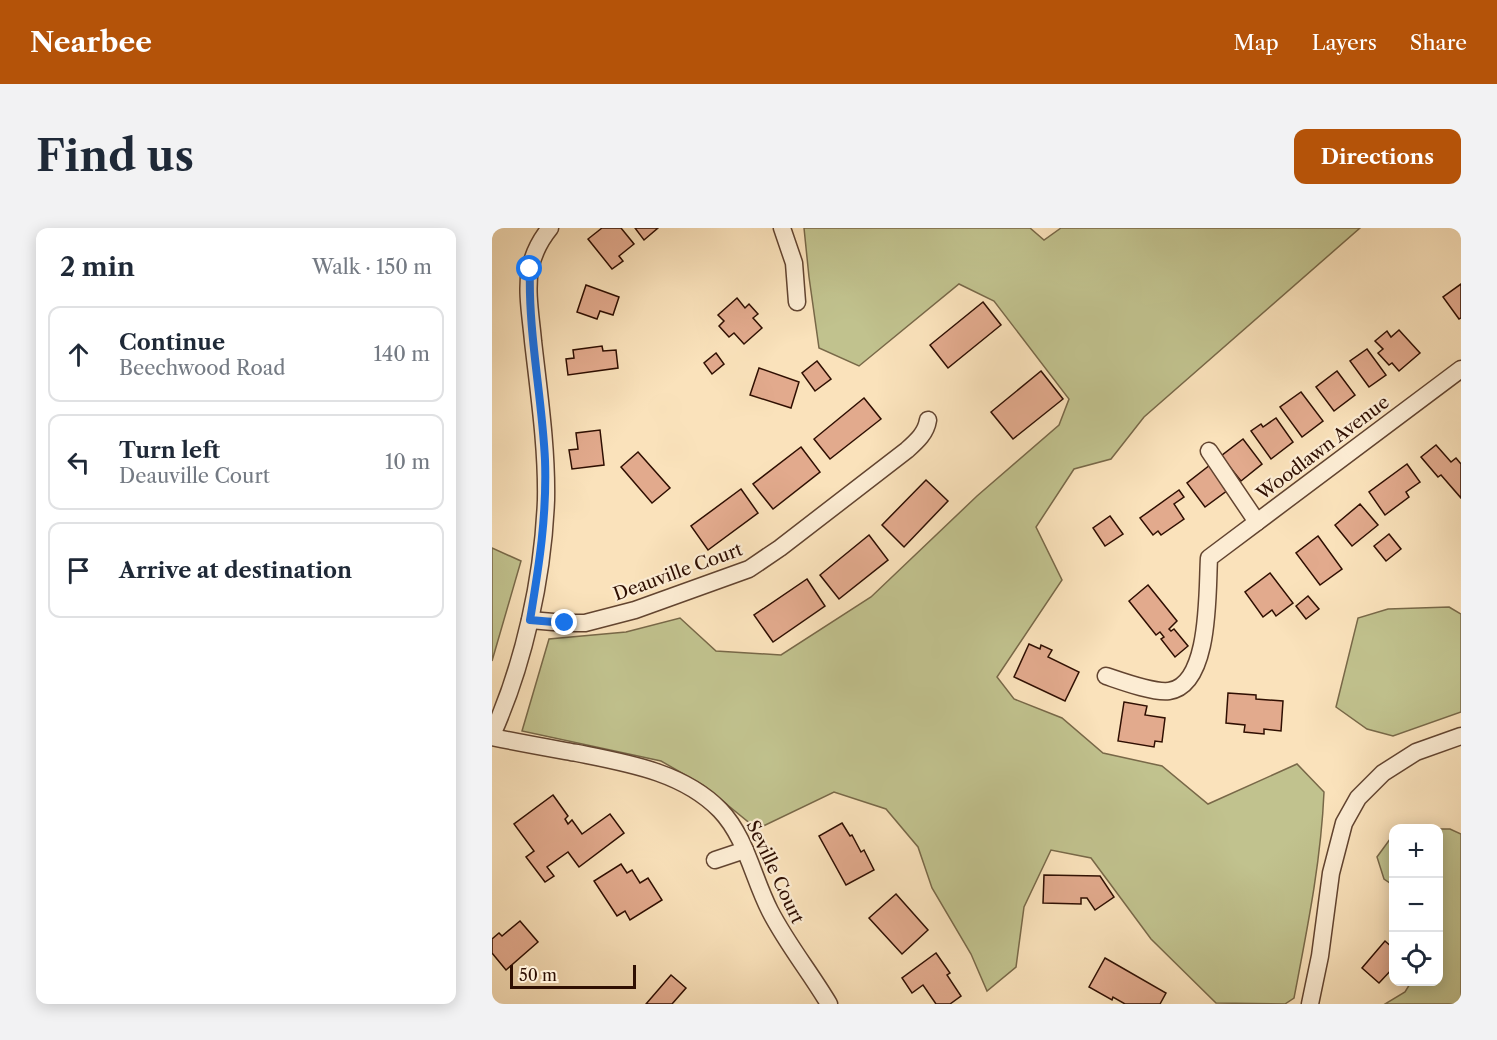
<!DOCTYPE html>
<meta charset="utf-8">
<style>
:root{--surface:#fff;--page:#f2f2f3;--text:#1f2937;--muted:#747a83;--line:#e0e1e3;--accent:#b45309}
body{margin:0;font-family:"Libre Caslon Text",serif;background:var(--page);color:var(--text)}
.controls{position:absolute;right:18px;bottom:18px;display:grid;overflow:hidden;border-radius:12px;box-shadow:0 3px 15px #0003}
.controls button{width:54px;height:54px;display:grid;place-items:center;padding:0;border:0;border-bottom:2px solid var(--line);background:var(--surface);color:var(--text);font:30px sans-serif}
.scale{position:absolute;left:18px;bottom:15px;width:126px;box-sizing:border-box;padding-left:6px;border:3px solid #2f0f02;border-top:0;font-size:16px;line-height:21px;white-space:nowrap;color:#2f0f02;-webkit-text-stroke:4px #fcecd3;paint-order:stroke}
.stop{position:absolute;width:18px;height:18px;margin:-14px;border:4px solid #1a73e8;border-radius:50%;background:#fff}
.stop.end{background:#1a73e8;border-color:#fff;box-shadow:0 2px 6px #0008}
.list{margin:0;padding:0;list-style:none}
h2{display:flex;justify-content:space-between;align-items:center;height:78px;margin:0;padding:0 24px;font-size:26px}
h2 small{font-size:20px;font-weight:400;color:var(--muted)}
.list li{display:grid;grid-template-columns:39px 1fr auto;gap:18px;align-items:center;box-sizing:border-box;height:96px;margin:0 12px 12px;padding:0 12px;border:2px solid var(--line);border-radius:12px}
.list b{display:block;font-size:22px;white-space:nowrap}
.list p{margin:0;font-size:20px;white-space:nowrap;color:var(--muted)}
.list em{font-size:20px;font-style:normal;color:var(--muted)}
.icon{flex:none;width:33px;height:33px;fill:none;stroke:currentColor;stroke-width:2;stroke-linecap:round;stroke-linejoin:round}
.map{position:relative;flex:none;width:969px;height:776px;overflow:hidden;border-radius:12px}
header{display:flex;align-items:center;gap:36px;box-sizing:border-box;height:84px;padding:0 30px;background:var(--accent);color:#fff}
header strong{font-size:28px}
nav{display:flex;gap:33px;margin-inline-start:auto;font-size:21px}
.intro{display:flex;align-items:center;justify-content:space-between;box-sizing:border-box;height:144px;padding:0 36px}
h1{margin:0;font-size:42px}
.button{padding:15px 27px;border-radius:12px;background:var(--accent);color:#fff;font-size:21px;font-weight:700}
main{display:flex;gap:36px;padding:0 36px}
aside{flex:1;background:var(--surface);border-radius:12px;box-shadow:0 3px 15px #0003}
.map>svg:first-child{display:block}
.green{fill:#c1c28e;stroke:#786848;stroke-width:1.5}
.building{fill:#e2aa8d;stroke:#2f0f02;stroke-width:1.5}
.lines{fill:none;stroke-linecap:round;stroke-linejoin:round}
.minor-casing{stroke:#624430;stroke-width:19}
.minor{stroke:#fcecd3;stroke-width:16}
.route{stroke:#1a73e8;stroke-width:8}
.labels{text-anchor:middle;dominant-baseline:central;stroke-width:4.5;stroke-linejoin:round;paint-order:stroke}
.street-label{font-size:18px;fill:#2f0f02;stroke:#fcecd3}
</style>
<header>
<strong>Nearbee</strong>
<nav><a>Map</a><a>Layers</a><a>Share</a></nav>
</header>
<div class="intro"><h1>Find us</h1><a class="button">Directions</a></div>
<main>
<aside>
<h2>2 min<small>Walk · 150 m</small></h2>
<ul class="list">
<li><svg class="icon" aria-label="ahead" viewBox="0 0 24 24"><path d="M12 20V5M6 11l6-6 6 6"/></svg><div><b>Continue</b><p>Beechwood Road</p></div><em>140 m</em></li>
<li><svg class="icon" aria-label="left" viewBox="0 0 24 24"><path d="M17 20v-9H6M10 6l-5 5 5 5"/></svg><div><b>Turn left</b><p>Deauville Court</p></div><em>10 m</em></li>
<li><svg class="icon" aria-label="arrive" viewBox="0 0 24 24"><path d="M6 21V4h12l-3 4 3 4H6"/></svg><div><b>Arrive at destination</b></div></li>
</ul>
</aside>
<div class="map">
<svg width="969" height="776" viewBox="0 0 969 776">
<rect width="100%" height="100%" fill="#fae2bb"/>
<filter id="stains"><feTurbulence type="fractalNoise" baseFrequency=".00333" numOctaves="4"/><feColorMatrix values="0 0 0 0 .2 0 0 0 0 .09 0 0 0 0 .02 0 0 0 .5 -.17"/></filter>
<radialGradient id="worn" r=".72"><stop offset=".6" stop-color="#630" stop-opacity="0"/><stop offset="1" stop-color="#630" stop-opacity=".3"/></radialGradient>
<!-- green -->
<g class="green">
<path d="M312,0H538L552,12L569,0H868L652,189L619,231L582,241L544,299L570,352L505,449L522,471L570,490L611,525L670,538L716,576L805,536L832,564C829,634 815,702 802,770L793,776L724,775L659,711L599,630L559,622L532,679L524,739L495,763L479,726L440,660L426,619L394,581L342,564L265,601L211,557L169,533L30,503L57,411L134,404L188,390L224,423L289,427L379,369L485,268L567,197L577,171L502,73L467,56L367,138L327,120L317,49Z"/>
<polygon points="0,320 29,333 0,433"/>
<polygon points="957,379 969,386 969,484 901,508 875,501 844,479 866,390 896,381"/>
<polygon points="947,601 958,601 969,606 969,776 893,776 913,764 919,754 946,754"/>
<polygon points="901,607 901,657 892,651 885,629"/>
</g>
<!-- building -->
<g class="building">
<polygon points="110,0 129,0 142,16 127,28 131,33 120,41 96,11"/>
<polygon points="143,0 166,0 152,12"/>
<polygon points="969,56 969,90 967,91 951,69"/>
<polygon points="94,57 127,69 121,87 108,83 105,91 85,84"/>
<polygon points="245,70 253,80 257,76 266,86 261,90 270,100 252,116 242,105 237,109 227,98 232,93 226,87"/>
<polygon points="491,74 509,97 456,140 438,117"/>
<polygon points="907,102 928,125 907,143 900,135 897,137 886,125 891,121 883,113 895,103 899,109"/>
<polygon points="110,118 111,123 124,122 126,140 76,147 74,131 82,130 81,122"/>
<polygon points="875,121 894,147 877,159 858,133"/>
<polygon points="224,125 232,136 220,146 212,135"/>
<polygon points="325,133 339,151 323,163 310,145"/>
<polygon points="267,140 307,154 299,180 258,167"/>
<polygon points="549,143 571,171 521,211 499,184"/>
<polygon points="845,143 863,167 842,183 824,159"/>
<polygon points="809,164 831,193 810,209 788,179"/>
<polygon points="372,170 389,191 338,231 322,211"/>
<polygon points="784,190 801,214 779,231 759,203 769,196 771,199"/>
<polygon points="108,202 112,237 80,241 77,222 86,221 84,205"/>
<polygon points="751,211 770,236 749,253 729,228"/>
<polygon points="944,217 959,234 964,230 969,236 969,270 949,247 946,249 929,229"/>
<polygon points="309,219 328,244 281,281 261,256"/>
<polygon points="146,224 178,260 160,275 129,239"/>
<polygon points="915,236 928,254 914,264 917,269 893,287 877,264"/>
<polygon points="718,237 736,262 713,279 695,255"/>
<polygon points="434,252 456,273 412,319 390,297"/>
<polygon points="249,261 266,285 216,322 199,298"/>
<polygon points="687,262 692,269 682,276 692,291 669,307 666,303 661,307 648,290"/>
<polygon points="868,276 886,297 860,318 843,297"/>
<polygon points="618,288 631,306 613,318 601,300"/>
<polygon points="897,306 909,321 894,333 882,318"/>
<polygon points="377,307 396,332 347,371 328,347"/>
<polygon points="826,308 850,341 828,357 804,325"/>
<polygon points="778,345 801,375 784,388 780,382 771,389 753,364"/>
<polygon points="315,351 333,378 281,414 262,387"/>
<polygon points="656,357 685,393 677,401 679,403 682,401 696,418 683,429 669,411 672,409 668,404 664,407 637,373"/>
<polygon points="816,368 827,381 814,391 804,378"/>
<polygon points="537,416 548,421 549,417 560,422 556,429 587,444 573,473 522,449"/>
<polygon points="736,465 764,467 764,471 791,473 789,503 772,501 772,506 752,504 753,497 734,495"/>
<polygon points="632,474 655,478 653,487 673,490 670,514 663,513 662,519 626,513"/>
<polygon points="61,567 76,588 73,591 76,596 80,592 90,606 118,586 132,605 87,639 76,624 55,639 62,648 53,654 34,629 42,623 22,596"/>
<polygon points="350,595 358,608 360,607 369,624 372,622 382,642 354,657 327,608"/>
<polygon points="129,636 135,645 140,642 148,655 156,650 170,672 138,692 133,683 125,688 102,653"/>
<polygon points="552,647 608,648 622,669 603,682 595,670 589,670 589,676 551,675"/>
<polygon points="404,666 436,702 410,726 377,690"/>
<polygon points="28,693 46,714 14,742 0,725 0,711 7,705 10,708"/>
<polygon points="893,713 902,721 902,739 887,755 870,740"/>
<polygon points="444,725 458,745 455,747 469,768 458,776 444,776 431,757 420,765 410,750"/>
<polygon points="613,730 674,765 668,776 633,776 621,769 620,772 597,759"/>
<polygon points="179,747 194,760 180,776 154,776"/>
</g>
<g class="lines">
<!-- minor casing -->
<g class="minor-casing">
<g id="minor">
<polyline points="290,0 302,35 305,74"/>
<polyline points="717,223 765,294"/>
<path d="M38,392L73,395H93L143,382L257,341L288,320L415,222C425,213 434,205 436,192"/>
<path d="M614,448C629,453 661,465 677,463C719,457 715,362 717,330L969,141"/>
<path d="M0,507C32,436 51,350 54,272C55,220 47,166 41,113C39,90 34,64 38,41C41,27 49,11 58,0"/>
<path d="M0,509C28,515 57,520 85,525C135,535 191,544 228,582C254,609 261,650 278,683C295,716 318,744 337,776"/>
<polyline points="223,632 253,622"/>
<polyline points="818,776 828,728 839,645 852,595 866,570 891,545 924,524 969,508"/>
</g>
</g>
<!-- minor -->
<use href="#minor" class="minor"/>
</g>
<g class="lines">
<!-- route -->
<path class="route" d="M38,41C36,105 50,168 53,232C55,287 47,338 38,392L73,395"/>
</g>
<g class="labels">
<!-- street labels -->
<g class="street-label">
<text transform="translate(831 220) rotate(-37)">Woodlawn Avenue</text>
<text transform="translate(186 344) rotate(-20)">Deauville Court</text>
<text transform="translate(283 644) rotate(65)">Seville Court</text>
</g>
</g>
<rect width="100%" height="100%" filter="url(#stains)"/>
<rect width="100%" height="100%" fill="url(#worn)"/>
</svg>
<div class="controls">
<button>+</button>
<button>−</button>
<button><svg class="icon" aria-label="locate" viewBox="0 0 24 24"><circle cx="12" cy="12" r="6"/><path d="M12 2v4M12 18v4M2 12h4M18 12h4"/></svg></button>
</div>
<div class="scale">50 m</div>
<div class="stop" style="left:38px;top:41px"></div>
<div class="stop end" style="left:73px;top:395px"></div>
</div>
</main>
